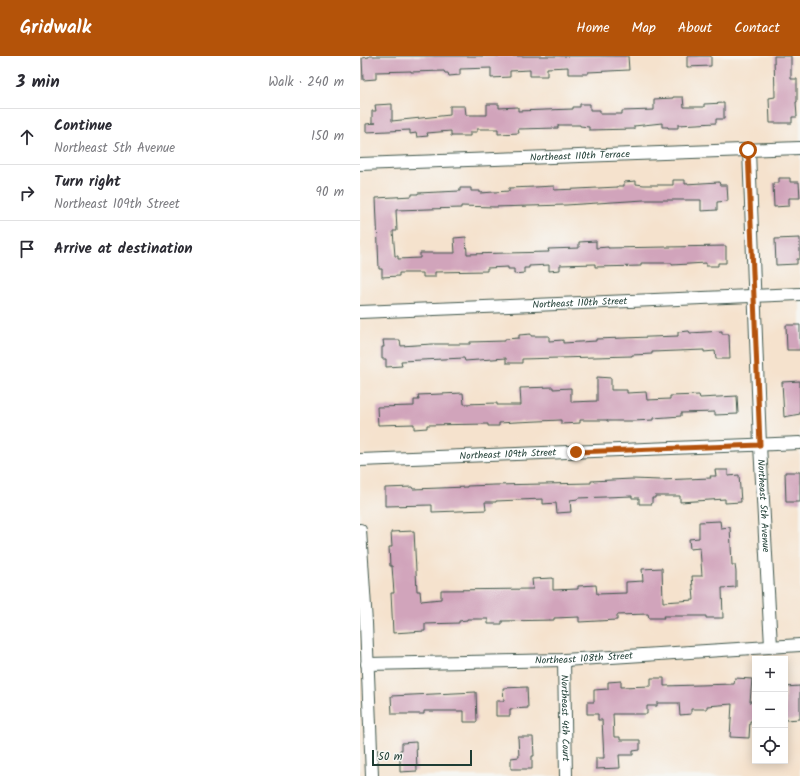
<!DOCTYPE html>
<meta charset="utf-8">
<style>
:root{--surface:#fff;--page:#f7f7f7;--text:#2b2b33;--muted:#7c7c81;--line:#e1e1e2;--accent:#b45309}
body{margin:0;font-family:Kalam,sans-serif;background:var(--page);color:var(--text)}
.controls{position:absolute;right:12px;bottom:12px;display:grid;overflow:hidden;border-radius:0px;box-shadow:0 2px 10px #0003}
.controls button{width:36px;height:36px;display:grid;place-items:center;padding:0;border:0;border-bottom:1px solid var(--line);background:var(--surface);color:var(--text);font:20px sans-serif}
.scale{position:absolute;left:12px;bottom:10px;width:100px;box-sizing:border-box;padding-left:4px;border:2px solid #1f3d34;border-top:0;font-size:11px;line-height:14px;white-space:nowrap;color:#1f3d34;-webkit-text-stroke:3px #f6f6f2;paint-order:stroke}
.stop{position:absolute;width:12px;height:12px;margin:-9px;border:3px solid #b45309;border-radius:50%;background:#fff}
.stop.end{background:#b45309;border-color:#fff;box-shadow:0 1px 4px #0008}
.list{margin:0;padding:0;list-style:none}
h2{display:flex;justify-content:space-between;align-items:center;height:52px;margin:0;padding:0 16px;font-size:17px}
h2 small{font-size:13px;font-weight:400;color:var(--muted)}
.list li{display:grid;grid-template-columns:26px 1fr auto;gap:12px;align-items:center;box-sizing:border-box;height:56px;padding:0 16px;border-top:1px solid var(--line)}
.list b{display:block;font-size:15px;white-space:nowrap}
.list p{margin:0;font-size:13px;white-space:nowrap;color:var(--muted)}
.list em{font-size:13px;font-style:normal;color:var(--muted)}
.icon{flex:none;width:22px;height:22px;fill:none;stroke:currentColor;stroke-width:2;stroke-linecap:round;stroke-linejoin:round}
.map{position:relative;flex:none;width:440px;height:720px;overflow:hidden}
header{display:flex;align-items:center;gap:24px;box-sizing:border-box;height:56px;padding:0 20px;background:var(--accent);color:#fff}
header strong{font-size:19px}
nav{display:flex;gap:22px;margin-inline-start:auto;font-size:14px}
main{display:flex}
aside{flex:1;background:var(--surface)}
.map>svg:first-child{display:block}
.building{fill:#d1a4bb}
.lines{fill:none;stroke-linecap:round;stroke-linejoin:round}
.street-casing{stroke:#3f564b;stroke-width:14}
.street{stroke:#fff;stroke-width:12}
.route{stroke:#b45309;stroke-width:5}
.labels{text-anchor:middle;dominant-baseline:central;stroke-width:4;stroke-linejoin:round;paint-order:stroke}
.street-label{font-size:10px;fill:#1f3d34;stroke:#f6f6f2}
</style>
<header>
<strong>Gridwalk</strong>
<nav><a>Home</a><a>Map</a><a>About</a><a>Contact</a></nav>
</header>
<main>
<aside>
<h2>3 min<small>Walk · 240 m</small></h2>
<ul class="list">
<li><svg class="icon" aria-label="ahead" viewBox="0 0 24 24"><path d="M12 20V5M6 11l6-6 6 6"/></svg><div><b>Continue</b><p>Northeast 5th Avenue</p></div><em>150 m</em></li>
<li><svg class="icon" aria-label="right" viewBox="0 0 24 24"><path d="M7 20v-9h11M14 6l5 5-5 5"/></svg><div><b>Turn right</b><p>Northeast 109th Street</p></div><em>90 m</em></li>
<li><svg class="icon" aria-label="arrive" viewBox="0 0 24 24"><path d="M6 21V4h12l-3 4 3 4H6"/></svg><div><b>Arrive at destination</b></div></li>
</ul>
</aside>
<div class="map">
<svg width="440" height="720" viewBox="0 0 440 720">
<rect width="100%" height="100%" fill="#f6f6f2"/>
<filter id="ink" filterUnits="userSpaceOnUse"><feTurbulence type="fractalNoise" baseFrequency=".025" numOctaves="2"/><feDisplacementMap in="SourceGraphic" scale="8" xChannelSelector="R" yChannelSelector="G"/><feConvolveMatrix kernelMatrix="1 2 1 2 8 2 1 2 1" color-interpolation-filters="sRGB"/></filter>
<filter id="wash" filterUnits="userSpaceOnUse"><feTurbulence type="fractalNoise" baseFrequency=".012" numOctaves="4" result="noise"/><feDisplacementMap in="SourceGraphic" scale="16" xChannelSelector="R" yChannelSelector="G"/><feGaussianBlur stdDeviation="0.9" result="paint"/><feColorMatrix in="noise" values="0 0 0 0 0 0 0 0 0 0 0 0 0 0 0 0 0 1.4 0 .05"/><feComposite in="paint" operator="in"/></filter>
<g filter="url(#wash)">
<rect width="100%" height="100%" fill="#f5e2cd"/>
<g id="blocks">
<!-- building -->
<g class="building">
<polygon points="9,0 268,0 269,14 228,16 228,18 208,18 208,11 187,12 187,20 170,20 170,14 150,15 150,21 131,22 131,12 100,13 100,19 89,20 88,17 85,17 84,15 51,16 51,15 16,16 16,23 3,24 2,2 9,1"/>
<polygon points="327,0 351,0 351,10 327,11"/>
<polygon points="414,0 431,0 431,23 437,23 437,46 436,46 437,61 432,61 432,67 410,67 409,42 415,41"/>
<polygon points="313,41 323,41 324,51 344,51 344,48 364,47 364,63 356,63 356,67 318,69 318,72 308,72 308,71 302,71 302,67 274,70 274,73 229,74 229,71 220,70 220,69 198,69 198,72 158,73 159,77 138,78 138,73 117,73 117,76 110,76 110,80 91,80 91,75 67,77 68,80 57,81 56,77 50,78 50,74 6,76 6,68 16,67 12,67 12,55 16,55 15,49 32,48 32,65 90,59 90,50 105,50 106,59 127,59 127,48 139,48 139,52 158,51 158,55 213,53 213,51 220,51 220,48 230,48 230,54 240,54 240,58 262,58 262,55 294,54 294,43 313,42"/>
<polygon points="419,122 430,122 430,126 439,126 440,142 429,142 429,150 414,151 413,127 419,127"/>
<polygon points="313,124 325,124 325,128 359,126 360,129 367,129 368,145 357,146 357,154 341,155 341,144 284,144 206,149 134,151 101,150 101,152 36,154 37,175 33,175 35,200 38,200 38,203 60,202 60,197 95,197 94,182 106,181 107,198 189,196 188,193 219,192 219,186 236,185 236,192 248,191 248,192 366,190 366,207 358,207 358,210 346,210 346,207 312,209 312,207 281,207 281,210 235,211 235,208 200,209 200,214 189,215 189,209 169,210 169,212 164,212 164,217 154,218 154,213 148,213 148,211 127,212 127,215 75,216 75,221 63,221 63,217 39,217 39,220 22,221 22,213 19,213 16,142 52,140 52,138 58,138 58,137 100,135 100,132 111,132 111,135 120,135 120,137 149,135 149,132 175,131 194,130 194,134 217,133 258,131 258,130 264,130 264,126 276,125 276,128 284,129 313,129"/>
<polygon points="440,182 440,203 437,203 437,208 416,209 415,183"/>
<polygon points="426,269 440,269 440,294 427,294"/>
<polygon points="329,275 330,277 362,275 362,278 369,278 370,303 356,303 355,295 344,296 344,294 292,296 292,298 272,299 272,300 162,303 162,307 146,307 146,302 105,305 104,302 41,305 42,310 26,311 26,303 22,303 22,291 24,291 23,284 40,284 41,290 72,288 110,288 110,286 145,285 145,283 159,282 159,279 171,278 171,280 189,280 189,285 203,284 203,287 236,285 236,283 318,280 318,276"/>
<polygon points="237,321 251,322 251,334 267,334 267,337 286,336 287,344 310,343 310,340 339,339 340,342 377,340 378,358 355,359 355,356 321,357 321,360 293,362 293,364 274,365 247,365 247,364 220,364 220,367 201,368 201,364 156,366 139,367 139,370 128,370 128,368 67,369 67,372 54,373 54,368 18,369 17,351 54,350 54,344 59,344 58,339 103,337 104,348 137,347 137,349 161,349 160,332 193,331 193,333 211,332 211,346 237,345"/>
<polygon points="440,325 440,358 424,361 422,326"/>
<polygon points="355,414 368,414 368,420 379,419 381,446 365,447 365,443 320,446 320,440 295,440 295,442 292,442 292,448 279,448 279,442 272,442 272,440 218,442 218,443 210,444 211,456 197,457 196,447 183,448 183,443 136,445 136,446 125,446 126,454 72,456 72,449 25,450 25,432 52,431 53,433 107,431 107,430 135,429 231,427 231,425 272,423 300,424 351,422 350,420 356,420"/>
<polygon points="425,416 440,416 440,446 426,446"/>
<polygon points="360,465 361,472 370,471 372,509 375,509 376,516 376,531 362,532 363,562 346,562 346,560 303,560 304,562 289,562 288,558 257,559 257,564 219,566 219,561 194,562 194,564 142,565 142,568 128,568 128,563 107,563 107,564 99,565 99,567 65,568 65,575 33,577 31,537 34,537 32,510 30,510 29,491 32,491 31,476 54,475 57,535 60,535 61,545 81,543 81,534 173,533 172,523 193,522 193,534 218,533 218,530 236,529 237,538 266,537 266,526 283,525 282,513 302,512 303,546 334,544 332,520 342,520 340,492 330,493 329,483 339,482 339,466"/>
<polygon points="291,622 304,622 304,630 374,628 375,622 392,623 390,646 395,647 395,665 390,665 389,682 370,681 372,648 347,650 347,653 331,653 331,658 320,659 319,647 297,647 297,650 287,650 287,658 253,658 254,681 260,681 260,684 280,684 280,694 273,695 273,699 259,699 260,712 236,713 236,702 244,702 242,664 238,664 238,658 227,658 227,646 234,646 234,634 248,633 248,626 261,625 261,631 291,630"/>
<polygon points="440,630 440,663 425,664 425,631"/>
<polygon points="167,631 168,652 150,653 150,660 136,660 136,645 144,645 143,632"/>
<polygon points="116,636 117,666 104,666 104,655 64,655 64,658 32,658 31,640"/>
<polygon points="158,681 173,681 174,700 172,700 172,713 151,713 151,702 159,701"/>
<polygon points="56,686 57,715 40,716 40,694 42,694 42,687"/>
</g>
</g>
</g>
<g filter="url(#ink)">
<use href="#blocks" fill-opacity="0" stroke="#3f564b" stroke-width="1"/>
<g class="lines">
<!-- street casing -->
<g class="street-casing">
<g id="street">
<path id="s1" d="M389,94L400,389L411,590"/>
<path id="s2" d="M0,108L440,92"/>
<path id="s3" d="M0,256L440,238"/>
<path id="s4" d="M0,404L440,387"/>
<polyline points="0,474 6,567 12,720"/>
<path id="s5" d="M204,604L206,720"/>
<path id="s6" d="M7,608L204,604L440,589"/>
</g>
</g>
<!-- street -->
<use href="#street" class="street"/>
</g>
</g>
<g class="lines" filter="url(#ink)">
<!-- route -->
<polyline class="route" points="216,396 400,389 388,94"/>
</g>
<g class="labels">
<!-- street labels -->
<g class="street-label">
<text stroke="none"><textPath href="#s2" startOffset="220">Northeast 110th Terrace</textPath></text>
<text stroke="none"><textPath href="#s3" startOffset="220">Northeast 110th Street</textPath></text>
<text stroke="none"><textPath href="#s4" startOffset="148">Northeast 109th Street</textPath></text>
<text stroke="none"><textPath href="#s1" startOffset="356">Northeast 5th Avenue</textPath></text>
<text stroke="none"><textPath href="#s6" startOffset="217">Northeast 108th Street</textPath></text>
<text stroke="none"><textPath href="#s5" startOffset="58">Northeast 4th Court</textPath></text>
</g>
</g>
</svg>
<div class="controls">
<button>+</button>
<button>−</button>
<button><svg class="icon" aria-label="locate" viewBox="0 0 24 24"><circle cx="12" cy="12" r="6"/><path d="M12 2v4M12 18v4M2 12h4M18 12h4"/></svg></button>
</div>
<div class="scale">50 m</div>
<div class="stop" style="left:388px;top:94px"></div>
<div class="stop end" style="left:216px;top:396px"></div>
</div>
</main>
